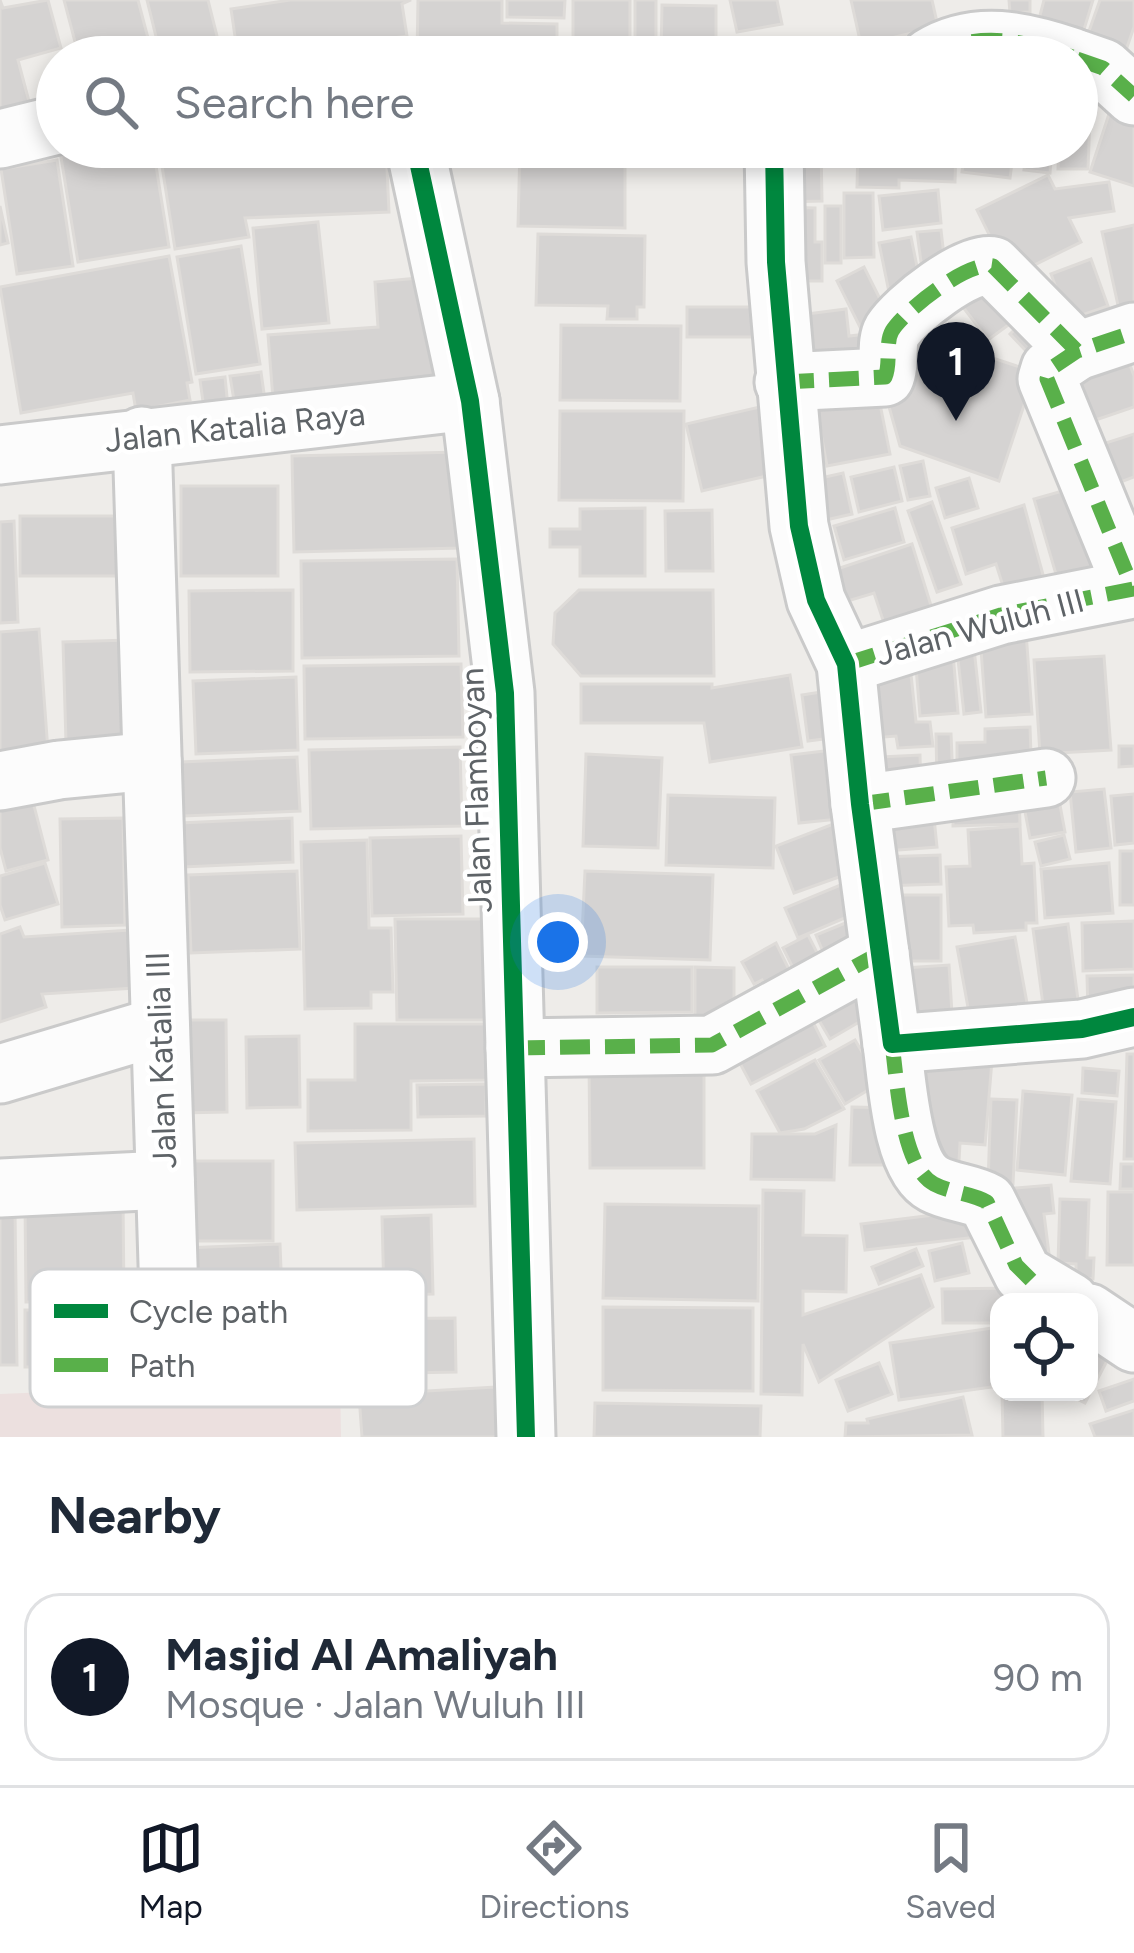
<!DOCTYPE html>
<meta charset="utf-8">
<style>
:root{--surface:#fff;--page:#f2f2f3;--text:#1f2937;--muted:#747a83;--line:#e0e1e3;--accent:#111827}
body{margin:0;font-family:Figtree,sans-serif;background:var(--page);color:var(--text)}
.controls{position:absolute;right:36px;bottom:36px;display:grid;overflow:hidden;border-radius:24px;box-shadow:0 6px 18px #0003}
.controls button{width:108px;height:108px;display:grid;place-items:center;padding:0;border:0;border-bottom:3px solid var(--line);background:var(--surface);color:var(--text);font:60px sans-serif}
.you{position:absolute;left:558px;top:942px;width:42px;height:42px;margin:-30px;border:9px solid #fff;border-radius:50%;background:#1a73e8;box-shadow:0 0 0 18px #1a73e833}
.badge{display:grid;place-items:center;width:78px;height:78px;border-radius:50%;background:var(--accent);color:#fff;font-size:39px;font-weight:700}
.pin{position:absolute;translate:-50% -99px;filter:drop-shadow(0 3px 6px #0008)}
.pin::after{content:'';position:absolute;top:63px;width:42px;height:36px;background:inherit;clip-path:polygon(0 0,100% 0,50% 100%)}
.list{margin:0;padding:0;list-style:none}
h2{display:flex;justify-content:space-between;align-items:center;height:156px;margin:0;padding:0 48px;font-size:51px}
h2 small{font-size:39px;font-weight:400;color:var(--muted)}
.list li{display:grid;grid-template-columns:78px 1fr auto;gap:36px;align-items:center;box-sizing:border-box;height:168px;margin:0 24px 24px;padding:0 24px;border:3px solid var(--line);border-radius:36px}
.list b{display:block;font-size:45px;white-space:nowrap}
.list p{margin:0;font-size:39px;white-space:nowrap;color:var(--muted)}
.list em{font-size:39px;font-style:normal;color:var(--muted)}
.icon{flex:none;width:66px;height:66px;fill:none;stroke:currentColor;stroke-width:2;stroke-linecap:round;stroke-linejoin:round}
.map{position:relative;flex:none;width:1134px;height:1437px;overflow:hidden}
.search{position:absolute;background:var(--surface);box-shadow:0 6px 18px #0003;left:36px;right:36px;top:36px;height:132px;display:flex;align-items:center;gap:30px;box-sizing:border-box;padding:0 42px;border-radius:66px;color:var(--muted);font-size:45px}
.sheet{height:348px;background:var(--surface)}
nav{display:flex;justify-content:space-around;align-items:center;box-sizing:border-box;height:168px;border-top:3px solid var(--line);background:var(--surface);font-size:33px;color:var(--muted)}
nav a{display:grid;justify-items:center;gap:6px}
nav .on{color:var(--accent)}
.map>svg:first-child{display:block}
.medical{fill:#ece0df}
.building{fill:#d5d3d2;stroke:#dedbd8;stroke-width:3}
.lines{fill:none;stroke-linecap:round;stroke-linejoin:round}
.street-casing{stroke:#cacaca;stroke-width:63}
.street{stroke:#fcfcfc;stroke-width:57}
.quiet{stroke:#59b04a;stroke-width:15;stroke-dasharray:30 15;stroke-linecap:butt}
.cycleway-casing{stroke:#fff;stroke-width:26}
.cycleway{stroke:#00873e;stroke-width:18}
.labels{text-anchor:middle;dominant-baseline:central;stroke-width:9;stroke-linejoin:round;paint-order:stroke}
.street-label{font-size:33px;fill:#5e6367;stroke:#fff}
.key{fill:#fff;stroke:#cfd0d1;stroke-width:3}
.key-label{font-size:33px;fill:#5e6367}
</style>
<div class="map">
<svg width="1134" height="1437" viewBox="0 0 1134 1437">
<rect width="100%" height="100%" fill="#eeece9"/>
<!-- medical -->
<polygon class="medical" points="340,1380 341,1437 0,1437 0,1394"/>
<!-- building -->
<g class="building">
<polygon points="0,0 3,8 48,0 61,48 18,60 31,109 0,118"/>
<polygon points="64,0 138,0 153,57 79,57"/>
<polygon points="147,0 208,0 222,56 161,57"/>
<polygon points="290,0 411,0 402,4 407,36 272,57 238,57 231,9"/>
<polygon points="418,0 502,0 502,23 557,24 557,57 417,57"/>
<polygon points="507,0 565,0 564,18 507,17"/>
<rect x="573" y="0" width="57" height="57"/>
<rect x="635" y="0" width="21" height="57"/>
<polygon points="730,0 777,0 782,24 737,32"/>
<polygon points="851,0 932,0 938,27 861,45"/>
<polygon points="1009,0 1030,0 1030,12 1010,13"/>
<polygon points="1044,0 1093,0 1082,36 1038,23"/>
<polygon points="1100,0 1134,0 1134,27 1123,59 1084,45"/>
<polygon points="662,5 716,6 716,57 661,57"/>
<polygon points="860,49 861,57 802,57"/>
<polygon points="1077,65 1094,66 1090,111 1077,110"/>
<polygon points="1109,114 1134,122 1134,186 1090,172"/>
<polygon points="1077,115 1090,116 1088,169 1058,169 1059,147 1077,147"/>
<polygon points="86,147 153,147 169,247 78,262 60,151"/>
<polygon points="159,147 386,147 389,212 245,218 249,237 175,249"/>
<polygon points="520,147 625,147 625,228 518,226"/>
<polygon points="781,147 821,147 822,201 782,202"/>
<polygon points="858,147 956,147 955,182 899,180 899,188 857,187"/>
<polygon points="965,147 1014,147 1010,178 962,172"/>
<polygon points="1027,147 1052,147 1050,173 1024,170"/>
<polygon points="57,160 73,266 17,274 1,169"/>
<polygon points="1048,175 1055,189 1109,182 1114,211 1069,218 1081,242 1010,277 977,210"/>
<polygon points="938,190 941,223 883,230 879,196"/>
<polygon points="844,193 873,193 874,257 844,258"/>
<polygon points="0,206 8,243 0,245"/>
<rect x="825" y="206" width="16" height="57"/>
<polygon points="779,207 815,208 815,242 822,242 822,281 789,281"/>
<polygon points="318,222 329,323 262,329 253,228"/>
<polygon points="1134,225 1134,316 1121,319 1102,232"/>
<polygon points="941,230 947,282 924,284 917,232"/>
<polygon points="538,234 645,236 644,307 637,307 637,319 607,319 608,306 536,305"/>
<polygon points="911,237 923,296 891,302 879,243"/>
<polygon points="241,246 260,364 196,374 177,257"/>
<polygon points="169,256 192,382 187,383 190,400 136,411 133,393 21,413 0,287"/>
<polygon points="1091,259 1108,306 1068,320 1051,274"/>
<polygon points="864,267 888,315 860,327 837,281"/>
<polygon points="987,268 1022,315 988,340 953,294"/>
<polygon points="419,278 423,323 430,323 435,386 273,399 268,335 378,327 375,282"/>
<rect x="687" y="307" width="81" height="30"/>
<polygon points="846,309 849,336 876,333 844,370 806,375 799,315"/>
<polygon points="1031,314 1041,367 1010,334"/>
<polygon points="561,325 681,326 680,401 560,400"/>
<polygon points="920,334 1035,372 999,481 900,446 886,396"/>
<polygon points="1123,345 1134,376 1134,407 1075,427 1055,367"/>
<polygon points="261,372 267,415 237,419 230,376"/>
<polygon points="225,377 228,407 204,409 200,380"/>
<polygon points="877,389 890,454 827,466 815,401"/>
<polygon points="768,405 784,472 702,491 686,424"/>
<polygon points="560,411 684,411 683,501 559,500"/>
<polygon points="1134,434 1134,477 1118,483 1084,450"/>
<polygon points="459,452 461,548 294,552 292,456"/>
<polygon points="923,461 930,496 908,500 900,466"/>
<polygon points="894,467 902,501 859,512 851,477"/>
<polygon points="843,473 852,514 813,523 803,482"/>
<polygon points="969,478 978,508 945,518 936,488"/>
<polygon points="1087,484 1115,580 1062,595 1034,499"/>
<rect x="181" y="486" width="97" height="90"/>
<polygon points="932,502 961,584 937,592 908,511"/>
<polygon points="1024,505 1048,593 1009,605 996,564 966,574 952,528"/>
<polygon points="645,508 645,576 580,576 580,547 550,547 550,529 580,529 580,509"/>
<polygon points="895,508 904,542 844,560 834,526"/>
<polygon points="712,510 713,571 666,571 665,511"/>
<rect x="20" y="516" width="102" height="60"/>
<polygon points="14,521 18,622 0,623 0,522"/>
<polygon points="912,544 937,625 890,641 874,593 848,601 837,569"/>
<polygon points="457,559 459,656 302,658 301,561"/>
<polygon points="293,590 293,671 190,672 189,591"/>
<polygon points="579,590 713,590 714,676 581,676 553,644 555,613"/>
<polygon points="39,629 48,751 0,754 0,632"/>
<polygon points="1026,632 1032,714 986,717 980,636"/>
<polygon points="129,640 132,741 66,742 63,642"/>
<polygon points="973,640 981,712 964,714 956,641"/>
<polygon points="953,653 958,713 920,716 915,655"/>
<polygon points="1104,656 1111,750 1040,754 1034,660"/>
<polygon points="461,664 463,737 305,739 304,666"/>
<polygon points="910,665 916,722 930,722 933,746 898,748 896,736 860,739 853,670"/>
<polygon points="790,675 802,747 710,762 704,723 581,723 581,684 712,684 712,688"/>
<polygon points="296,677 298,750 196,754 193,681"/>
<polygon points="840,689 847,736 808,741 802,695"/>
<polygon points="1030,727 1031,755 957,777 957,743 985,742 985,729"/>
<polygon points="936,734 951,734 953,781 937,782"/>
<polygon points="1119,746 1134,746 1134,766 1119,767"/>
<polygon points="460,747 462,826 311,829 309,750"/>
<polygon points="841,749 849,818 799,823 791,755"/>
<polygon points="586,754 662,758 658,848 583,846"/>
<polygon points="920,755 921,792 860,758"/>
<polygon points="297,757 300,811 184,816 181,762"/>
<polygon points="1057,789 1065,832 1030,838 1022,796"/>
<polygon points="1104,789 1111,848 1076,852 1070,792"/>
<polygon points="31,794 48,860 6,871 0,848 0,802"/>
<polygon points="1019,794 1020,824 953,826 953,797"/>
<polygon points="1134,794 1134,843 1115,845 1111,796"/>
<polygon points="668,795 775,798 773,868 666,865"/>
<polygon points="933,808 937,847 873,852 870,812"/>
<polygon points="123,818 125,925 62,927 60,819"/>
<polygon points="292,818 293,862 183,867 180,823"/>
<polygon points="849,818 867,867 794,893 776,846"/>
<polygon points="1020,826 1022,864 1034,863 1037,923 1026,923 1026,930 974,933 973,925 949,926 946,867 970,866 968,830"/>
<polygon points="1064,835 1070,859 1041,866 1035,842"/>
<polygon points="461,836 463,914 372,916 370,838"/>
<polygon points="367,840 369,928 391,928 393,992 371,992 371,1008 305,1009 301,842"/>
<rect x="1120" y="851" width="14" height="54"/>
<polygon points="940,855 941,884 882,886 881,857"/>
<polygon points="45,863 58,904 5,920 0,905 0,876"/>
<polygon points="1109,863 1113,913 1045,918 1041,869"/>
<polygon points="297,871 300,949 191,953 188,875"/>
<polygon points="585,871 713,875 710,960 581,956"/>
<polygon points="855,879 868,908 798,938 785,908"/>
<polygon points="888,895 941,895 941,961 889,961"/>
<polygon points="860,917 832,973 816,935"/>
<polygon points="395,919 490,919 492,1020 397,1020"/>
<polygon points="1134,921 1134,969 1083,971 1082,923"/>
<polygon points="1068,924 1080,1015 1045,1020 1033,929"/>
<polygon points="20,927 24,937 130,930 134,988 42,994 46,1007 0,1022 0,934"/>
<polygon points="808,935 831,980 805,992 783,948"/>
<polygon points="1015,937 1029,1014 971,1024 957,947"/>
<polygon points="776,943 801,994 775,1007 762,980 754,984 742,962"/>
<polygon points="949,965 953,1030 893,1034 889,969"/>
<polygon points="597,967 692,967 692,1012 597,1013"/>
<polygon points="695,967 734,968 734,1020 695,1019"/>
<polygon points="850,974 873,1014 830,1039 807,1000"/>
<polygon points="1134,975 1134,1012 1088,1012 1087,976"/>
<polygon points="802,1000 825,1046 751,1084 727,1039"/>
<polygon points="179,1020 226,1020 227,1112 180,1113"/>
<polygon points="355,1024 486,1024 487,1080 411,1081 411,1130 308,1131 308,1080 355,1080"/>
<polygon points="299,1036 300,1107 247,1108 246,1037"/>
<polygon points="855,1040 880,1083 845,1104 819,1060"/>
<polygon points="921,1044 993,1048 985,1145 960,1143 959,1161 921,1159"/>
<polygon points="1127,1054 1134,1054 1134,1159 1124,1159"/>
<polygon points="589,1057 704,1057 704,1168 590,1168"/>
<polygon points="815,1060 844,1109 804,1129 780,1133 757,1091"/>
<polygon points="1083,1068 1119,1071 1117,1096 1082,1093"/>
<polygon points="486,1084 486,1116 418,1117 417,1085"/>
<polygon points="1023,1091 1072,1095 1065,1175 1017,1170"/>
<polygon points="991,1099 1017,1100 1013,1184 988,1183"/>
<polygon points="1078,1099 1116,1102 1110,1184 1071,1181"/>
<polygon points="852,1107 897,1108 896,1165 850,1165"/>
<polygon points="836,1125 834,1180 751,1179 752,1134 815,1134"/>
<polygon points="474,1139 475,1206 297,1210 295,1143"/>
<rect x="186" y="1161" width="87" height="80"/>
<polygon points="1121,1164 1134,1164 1134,1189 1120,1189"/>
<polygon points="1051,1185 1054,1213 1044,1214 1051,1270 1003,1189"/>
<polygon points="763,1190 804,1191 803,1235 847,1236 846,1292 803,1291 803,1315 921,1275 933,1307 819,1382 803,1344 802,1395 761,1394"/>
<polygon points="1108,1192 1134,1192 1134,1265 1107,1265"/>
<polygon points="123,1199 124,1301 26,1302 25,1201"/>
<polygon points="1060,1199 1089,1200 1087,1258 1094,1258 1093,1279 1076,1278 1076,1264 1058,1263"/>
<polygon points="605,1204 759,1206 758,1301 603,1298"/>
<polygon points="974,1210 977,1237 865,1250 861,1224"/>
<polygon points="0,1212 15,1212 17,1365 0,1365"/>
<polygon points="431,1215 433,1294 384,1295 382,1217"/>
<polygon points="962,1243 969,1273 935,1281 929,1251"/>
<polygon points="280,1244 283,1321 188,1325 185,1248"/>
<polygon points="916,1249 923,1266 879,1284 872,1267"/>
<polygon points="1014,1288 1014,1302 999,1302 999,1323 943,1323 942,1289"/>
<polygon points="603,1307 753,1308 753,1391 603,1390"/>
<rect x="25" y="1310" width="106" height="57"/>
<polygon points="455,1318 456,1372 356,1374 355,1319"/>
<polygon points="1089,1323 1119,1338 1085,1403 1063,1392 1089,1392"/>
<polygon points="999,1327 999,1386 899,1400 890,1343"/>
<polygon points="879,1363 892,1394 848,1411 836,1380"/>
<polygon points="1134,1379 1134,1401 1106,1411 1099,1391"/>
<polygon points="495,1387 497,1437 362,1437 359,1395"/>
<polygon points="1002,1392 1042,1392 1043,1437 1003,1437"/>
<polygon points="963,1397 972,1435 845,1437 846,1423 868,1423 867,1419"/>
<polygon points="595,1403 761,1406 760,1437 594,1437"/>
<polygon points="1134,1410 1134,1437 1095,1437 1090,1424"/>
</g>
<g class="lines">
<!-- street casing -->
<g class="street-casing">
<g id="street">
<path d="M930,57C976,29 1024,41 1072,57"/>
<polyline points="1077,59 1103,68 1134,96"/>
<polyline points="0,139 57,125"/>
<polyline points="415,147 470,401 505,693 526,1437"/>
<polyline points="774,147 776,262 799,526 816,600 846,664 860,804 892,1044 1082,1029 1134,1017"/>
<path d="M784,382L885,377C891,364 885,343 892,331C905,310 969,260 993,266L1077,351"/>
<polyline points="142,436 171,1359"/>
<polyline points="0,455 470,401"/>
<polyline points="846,664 1001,615 1133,589 1047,379 1050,369 1077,351 1134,332"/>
<polyline points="0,781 59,770 152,761"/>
<polyline points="860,804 1046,778"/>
<path d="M892,1044C897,1078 901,1167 934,1184C951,1193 971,1193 987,1202L1023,1274L1070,1302"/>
<polyline points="515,1048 712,1045 880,953"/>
<polyline points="0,1074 160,1026"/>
<polyline points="0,1188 165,1180"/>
<polyline points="1089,1313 1134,1343"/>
</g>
</g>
<!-- street -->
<use href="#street" class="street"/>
<!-- quiet -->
<g class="quiet">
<path d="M930,57C976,29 1024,41 1072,57"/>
<polyline points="1077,59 1103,68 1134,96"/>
<path d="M784,382L885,377C891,364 885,343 892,331C905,310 969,260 993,266L1077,351"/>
<polyline points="846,664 1001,615 1133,589 1047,379 1050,369 1077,351 1134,332"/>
<polyline points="860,804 1046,778"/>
<path d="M892,1044C897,1078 901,1167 934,1184C951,1193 971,1193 987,1202L1016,1265L1031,1280"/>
<polyline points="515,1048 712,1045 880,953"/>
</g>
<!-- cycleway casing -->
<g class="cycleway-casing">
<g id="cycleway">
<polyline points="415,147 470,401 505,693 526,1437"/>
<polyline points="774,147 776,262 799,526 816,600 846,664 860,804 892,1044 1082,1029 1134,1017"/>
</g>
</g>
<!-- cycleway -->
<use href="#cycleway" class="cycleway"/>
</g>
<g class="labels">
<!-- street labels -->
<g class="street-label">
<text transform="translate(235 427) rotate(-6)">Jalan Katalia Raya</text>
<text transform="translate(980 627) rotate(-15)">Jalan Wuluh III</text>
<text transform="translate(476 790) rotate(-92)">Jalan Flamboyan</text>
<text transform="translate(161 1060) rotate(-92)">Jalan Katalia III</text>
</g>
</g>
<!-- legend -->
<rect x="30" y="1269" width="396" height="138" rx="18" class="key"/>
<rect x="54" y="1304" width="54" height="14" fill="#00873e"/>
<rect x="54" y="1358" width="54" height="14" fill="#59b04a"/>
<g class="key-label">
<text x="129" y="1323">Cycle path</text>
<text x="129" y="1377">Path</text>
</g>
</svg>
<div class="controls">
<button><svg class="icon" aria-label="locate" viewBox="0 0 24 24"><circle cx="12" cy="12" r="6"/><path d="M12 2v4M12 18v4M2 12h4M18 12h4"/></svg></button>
</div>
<div class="you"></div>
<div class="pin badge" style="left:956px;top:421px">1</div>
<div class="search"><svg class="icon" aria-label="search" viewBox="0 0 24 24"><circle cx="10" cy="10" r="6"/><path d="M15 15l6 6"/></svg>Search here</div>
</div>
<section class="sheet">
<h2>Nearby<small></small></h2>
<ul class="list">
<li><span class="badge">1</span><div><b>Masjid Al Amaliyah</b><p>Mosque · Jalan Wuluh III</p></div><em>90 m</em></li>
</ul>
</section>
<nav>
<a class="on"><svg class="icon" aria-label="map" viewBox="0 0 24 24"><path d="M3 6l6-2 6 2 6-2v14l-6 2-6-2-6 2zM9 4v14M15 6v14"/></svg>Map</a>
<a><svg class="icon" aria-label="directions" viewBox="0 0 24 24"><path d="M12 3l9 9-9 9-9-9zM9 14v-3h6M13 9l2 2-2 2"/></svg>Directions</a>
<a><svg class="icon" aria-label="saved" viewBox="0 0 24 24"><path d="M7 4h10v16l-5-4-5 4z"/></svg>Saved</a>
</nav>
